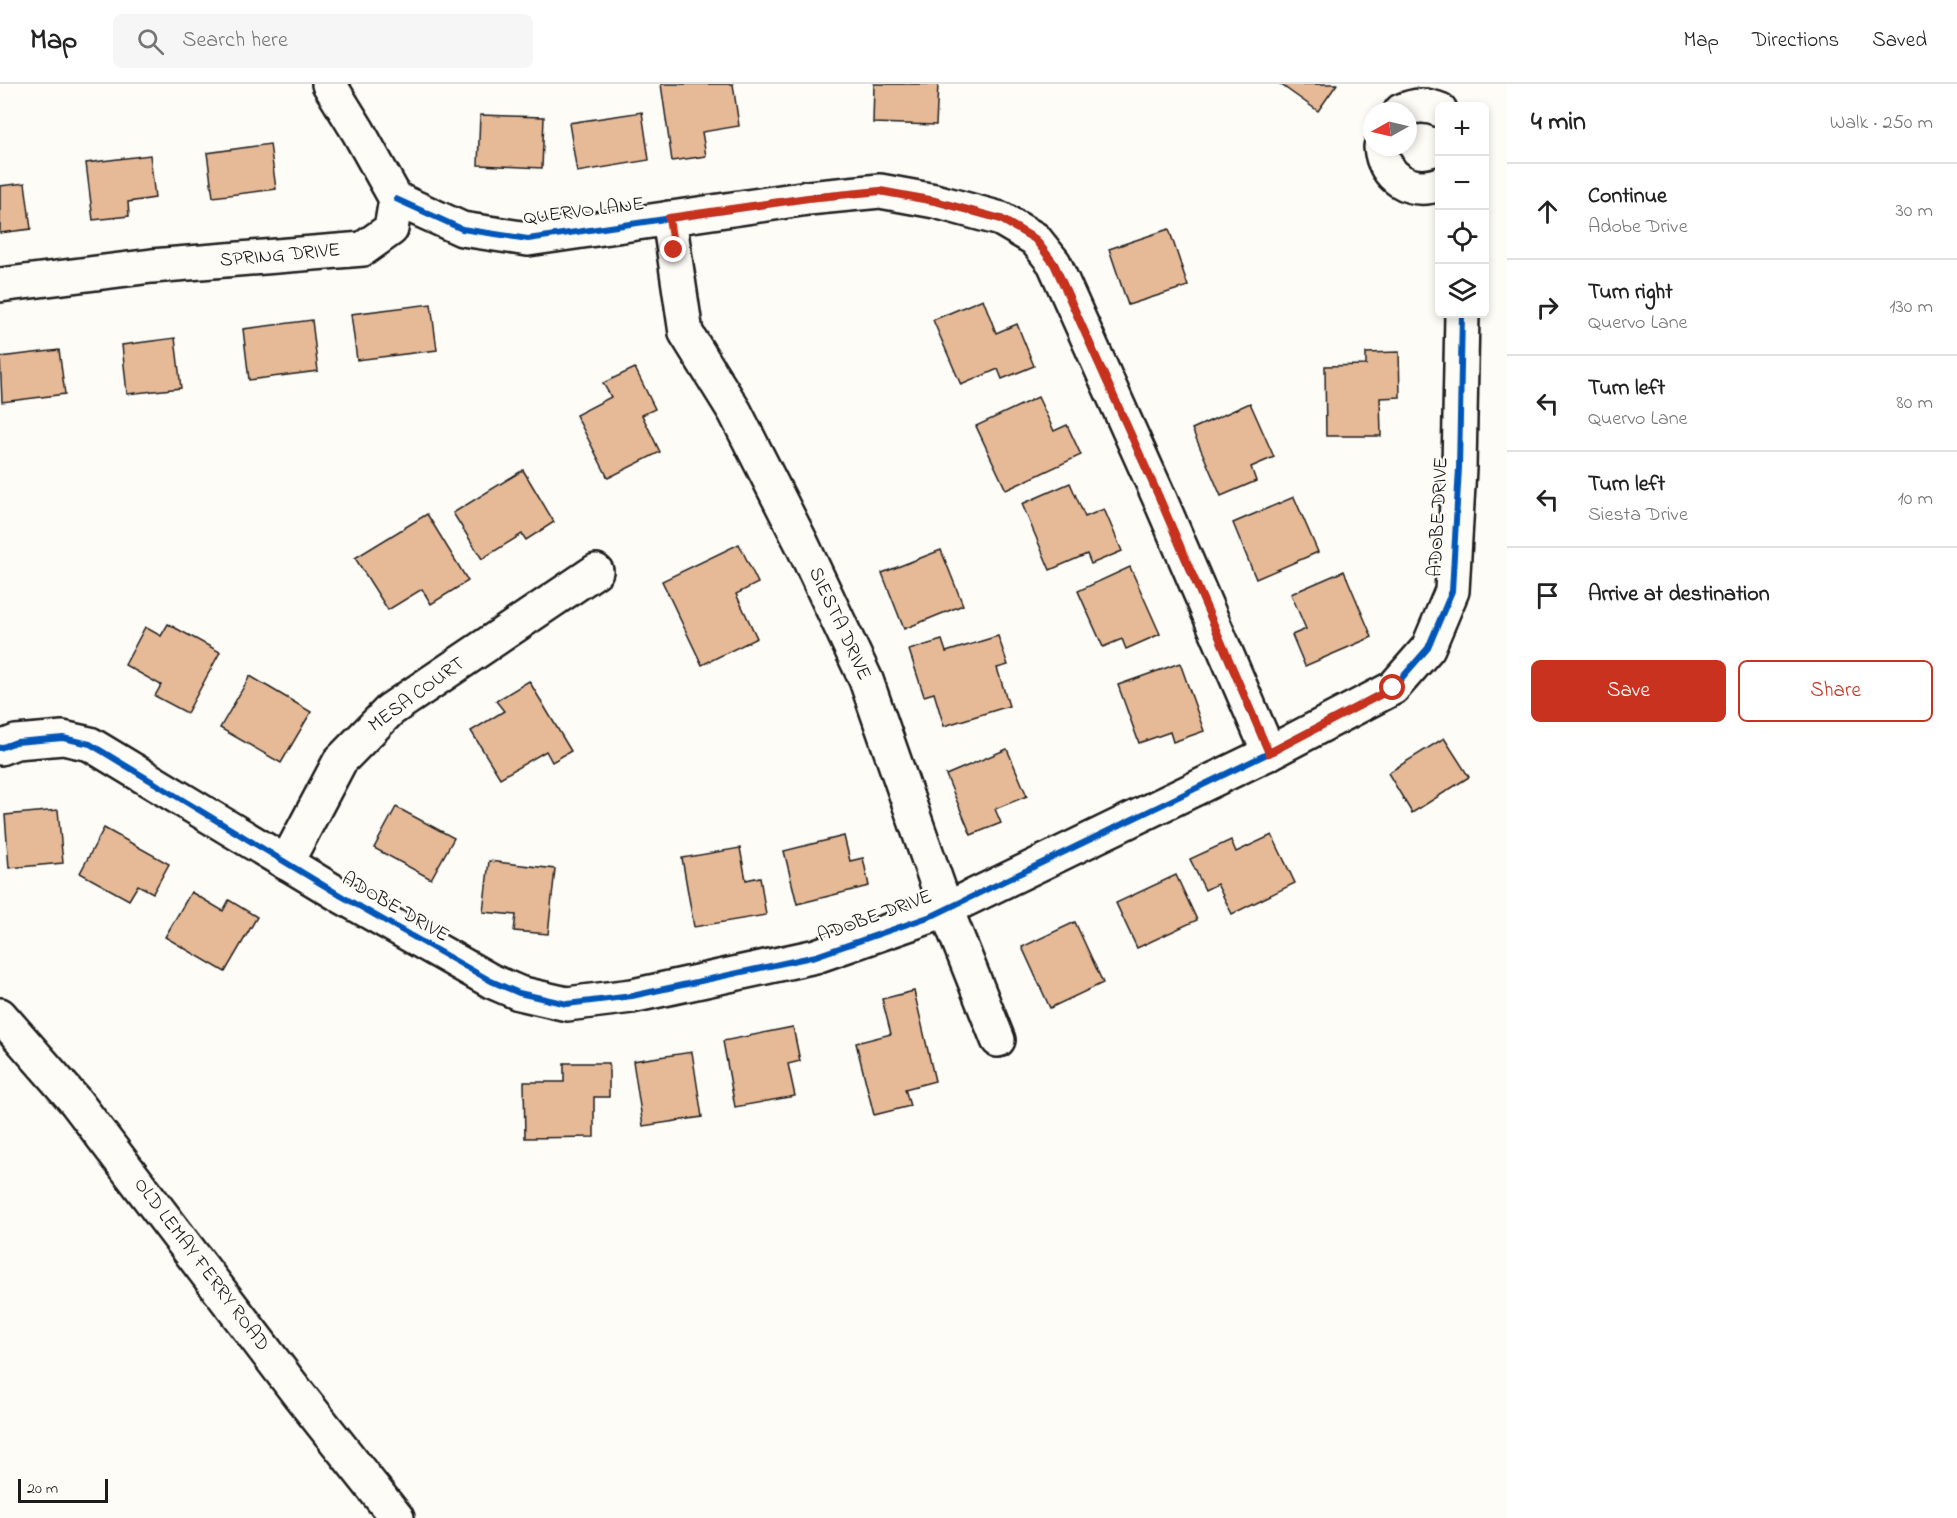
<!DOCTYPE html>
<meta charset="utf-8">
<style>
:root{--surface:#fff;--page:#f6f6f6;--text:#222;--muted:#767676;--line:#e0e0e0;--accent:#c8321e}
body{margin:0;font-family:"Indie Flower",sans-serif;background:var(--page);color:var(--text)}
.controls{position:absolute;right:18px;top:18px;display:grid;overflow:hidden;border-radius:9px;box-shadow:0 3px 9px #0003}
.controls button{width:54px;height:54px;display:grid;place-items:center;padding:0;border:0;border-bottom:2px solid var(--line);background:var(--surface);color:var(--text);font:30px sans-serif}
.compass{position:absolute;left:1363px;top:18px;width:54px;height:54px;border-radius:50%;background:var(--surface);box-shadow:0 3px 9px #0003;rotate:262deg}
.scale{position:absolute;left:18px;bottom:15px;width:90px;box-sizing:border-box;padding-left:6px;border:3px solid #1c1c1c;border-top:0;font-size:16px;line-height:21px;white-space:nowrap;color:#1c1c1c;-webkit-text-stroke:4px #fdfcf7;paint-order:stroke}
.stop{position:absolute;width:18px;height:18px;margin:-14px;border:4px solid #c8321e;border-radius:50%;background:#fff}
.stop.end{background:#c8321e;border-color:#fff;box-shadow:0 2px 6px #0008}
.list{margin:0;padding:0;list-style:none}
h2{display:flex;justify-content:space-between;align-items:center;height:78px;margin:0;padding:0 24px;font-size:26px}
h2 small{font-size:20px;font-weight:400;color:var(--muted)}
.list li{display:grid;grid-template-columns:39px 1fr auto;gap:18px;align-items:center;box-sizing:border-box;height:96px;padding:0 24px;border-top:2px solid var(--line)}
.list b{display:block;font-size:22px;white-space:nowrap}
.list p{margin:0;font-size:20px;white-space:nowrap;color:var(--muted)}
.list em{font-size:20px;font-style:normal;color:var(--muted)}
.actions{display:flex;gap:12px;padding:18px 24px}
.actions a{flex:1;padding:14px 0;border:2px solid var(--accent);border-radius:9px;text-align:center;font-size:21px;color:var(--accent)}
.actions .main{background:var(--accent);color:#fff}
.icon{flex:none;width:33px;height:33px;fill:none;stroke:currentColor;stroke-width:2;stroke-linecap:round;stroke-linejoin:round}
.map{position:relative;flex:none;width:1507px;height:1434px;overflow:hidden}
header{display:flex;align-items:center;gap:36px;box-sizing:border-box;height:84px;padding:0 30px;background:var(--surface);border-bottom:2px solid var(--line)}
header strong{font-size:28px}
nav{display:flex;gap:33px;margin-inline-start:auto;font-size:21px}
.search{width:420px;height:54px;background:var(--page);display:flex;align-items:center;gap:15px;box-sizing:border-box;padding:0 21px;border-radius:9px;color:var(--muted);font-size:22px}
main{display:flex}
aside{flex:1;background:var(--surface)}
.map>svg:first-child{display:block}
.building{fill:#e6b997;stroke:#1c1c1c;stroke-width:1.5}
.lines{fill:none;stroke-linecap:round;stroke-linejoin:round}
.minor-casing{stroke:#1c1c1c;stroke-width:38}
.major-casing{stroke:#1c1c1c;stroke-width:38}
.minor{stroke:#fdfcf7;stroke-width:33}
.major{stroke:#fdfcf7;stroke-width:33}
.cycleway-casing{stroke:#fdfcf7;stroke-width:10}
.cycleway{stroke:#0057b8;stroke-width:6}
.route{stroke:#c8321e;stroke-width:8}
.labels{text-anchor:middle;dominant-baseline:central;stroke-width:4.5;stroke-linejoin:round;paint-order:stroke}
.street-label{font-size:20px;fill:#1c1c1c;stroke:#fdfcf7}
</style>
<header>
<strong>Map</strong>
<div class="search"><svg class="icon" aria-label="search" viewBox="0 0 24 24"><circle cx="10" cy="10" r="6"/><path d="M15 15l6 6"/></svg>Search here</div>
<nav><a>Map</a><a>Directions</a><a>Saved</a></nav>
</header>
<main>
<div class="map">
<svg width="1507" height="1434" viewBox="0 0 1507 1434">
<rect width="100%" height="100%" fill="#fdfcf7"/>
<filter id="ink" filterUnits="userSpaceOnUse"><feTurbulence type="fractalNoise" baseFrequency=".0167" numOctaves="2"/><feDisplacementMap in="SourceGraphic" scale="12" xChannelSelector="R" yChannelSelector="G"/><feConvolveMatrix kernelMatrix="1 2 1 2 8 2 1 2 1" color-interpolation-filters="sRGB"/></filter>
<g filter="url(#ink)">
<!-- building -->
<g class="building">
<polygon points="661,0 733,0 739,42 702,48 706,72 672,77"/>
<polygon points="874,0 938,0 936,41 873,39"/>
<polygon points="1280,0 1337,0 1318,27"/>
<polygon points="642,28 649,76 577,88 569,39"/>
<polygon points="480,31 544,33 542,84 478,81"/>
<polygon points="270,60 276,105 213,113 207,69"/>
<polygon points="150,71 155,114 128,118 129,132 93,136 86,79"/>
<polygon points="25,99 31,145 0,149 0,102"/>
<polygon points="1169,145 1188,202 1128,221 1109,165"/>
<polygon points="983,215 996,249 1017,240 1034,282 1002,295 998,285 961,301 933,236"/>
<polygon points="431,220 437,266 357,276 351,230"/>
<polygon points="312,236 318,287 249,296 243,245"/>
<polygon points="175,254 181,304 127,310 122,261"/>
<polygon points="59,266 65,310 2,318 0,273"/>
<polygon points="1399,268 1400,313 1380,314 1381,352 1326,352 1325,282 1366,281 1366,269"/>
<polygon points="635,284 655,325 642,331 660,368 608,394 576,331 611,313 603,299"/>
<polygon points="1038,313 1054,347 1067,341 1081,371 1006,406 976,342"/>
<polygon points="1250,319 1274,373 1251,383 1256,397 1221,412 1192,345"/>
<polygon points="523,386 554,438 526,456 522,450 482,475 453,429"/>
<polygon points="1070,399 1085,433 1104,425 1122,467 1091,480 1087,470 1050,486 1022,420"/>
<polygon points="1294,413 1318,468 1256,495 1233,439"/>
<polygon points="427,430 468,497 431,520 422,505 388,526 355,474"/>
<polygon points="739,460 758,499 736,510 757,554 702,581 662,497"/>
<polygon points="941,466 963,521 904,545 882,489"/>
<polygon points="1130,483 1160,550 1126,565 1122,555 1103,563 1078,507"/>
<polygon points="1344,487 1372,553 1305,582 1292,551 1306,545 1291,510"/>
<polygon points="168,540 220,568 187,629 155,612 161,601 125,581 145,543 161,552"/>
<polygon points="998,552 1008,581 997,584 1009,622 944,642 934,609 924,612 909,566 942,556 946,568"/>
<polygon points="1180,579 1204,647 1173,658 1170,648 1139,659 1118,601"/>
<polygon points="250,592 311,628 281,679 220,644"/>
<polygon points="529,597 571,667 552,678 546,667 500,694 471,647 504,627 496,617"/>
<polygon points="1444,654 1469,693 1412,729 1388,689"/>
<polygon points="1007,665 1027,712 995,725 1001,739 971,751 946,691"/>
<polygon points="396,723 454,754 431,795 374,764"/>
<polygon points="58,726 63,779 9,784 5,731"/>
<polygon points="104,744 169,780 153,809 138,801 129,816 80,789"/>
<polygon points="1272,751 1295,799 1232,830 1217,800 1205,806 1190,775 1231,756 1236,768"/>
<polygon points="844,752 850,777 863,774 869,802 797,820 784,767"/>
<polygon points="740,764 746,796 760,793 766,831 694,843 682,774"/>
<polygon points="489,777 555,785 548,850 514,847 516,831 483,828"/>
<polygon points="1176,791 1197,836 1137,864 1116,819"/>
<polygon points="191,808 223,827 229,816 257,833 225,888 165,853"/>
<polygon points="1075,838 1103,899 1050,924 1022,863"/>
<polygon points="914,907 935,997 905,1005 910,1022 874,1031 856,959 891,950 882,915"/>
<polygon points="793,943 800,977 788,980 795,1012 735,1023 723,957"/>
<polygon points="692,968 702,1033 643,1042 633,977"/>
<polygon points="564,979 609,979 609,1013 594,1013 594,1053 525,1054 524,998 564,998"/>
</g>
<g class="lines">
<!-- minor casing -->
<g class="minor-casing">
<g id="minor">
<path d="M1401,27C1415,21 1426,20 1440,26"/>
<path d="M1381,63C1384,94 1410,110 1440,100"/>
<polyline points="396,115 462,145 528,155 808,114 880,107 935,117 1001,135 1035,155 1054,179 1159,413 1269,669"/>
<polyline points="669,134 686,249 735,328 801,458 866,596 946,825 998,956"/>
<polyline points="0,201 152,182 363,165 391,145 396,115 358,47 329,0"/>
<polyline points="0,664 16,658 63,654 90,660 343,813 491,897 519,909 567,920 632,912 816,872 934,831 1269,669 1393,604 1428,564 1452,507 1459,384 1462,230"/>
<polyline points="286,779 340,677 390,626 596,487"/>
</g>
</g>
<!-- major casing -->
<g class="major-casing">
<polyline id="major" points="0,931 76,1018 300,1312 397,1434"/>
</g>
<!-- minor -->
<use href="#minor" class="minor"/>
<!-- major -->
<use href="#major" class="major"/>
<!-- cycleway casing -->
<g class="cycleway-casing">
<g id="cycleway">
<polyline points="396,115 462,145 528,155 808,114 880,107 935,117 1001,135 1035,155 1054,179 1159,413 1269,669"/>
<polyline points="0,664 16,658 63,654 90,660 343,813 491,897 519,909 567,920 632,912 816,872 934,831 1269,669 1393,604 1428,564 1452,507 1459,384 1462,230"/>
</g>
</g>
<!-- cycleway -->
<use href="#cycleway" class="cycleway"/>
</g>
</g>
<g class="lines" filter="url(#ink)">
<!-- route -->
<polyline class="route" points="674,166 669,134 808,114 880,107 935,117 1001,135 1035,155 1054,180 1159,413 1269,669 1393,604"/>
</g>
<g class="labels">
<!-- street labels -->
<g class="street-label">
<text transform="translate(584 128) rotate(-7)">QUERVO LANE</text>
<text transform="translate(280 172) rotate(-5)">SPRING DRIVE</text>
<text transform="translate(1439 433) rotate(-87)">ADOBE DRIVE</text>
<text transform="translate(839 540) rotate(65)">SIESTA DRIVE</text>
<text transform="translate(417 611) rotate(-36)">MESA COURT</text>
<text transform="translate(395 824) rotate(30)">ADOBE DRIVE</text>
<text transform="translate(875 833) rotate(-20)">ADOBE DRIVE</text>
<text transform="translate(201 1181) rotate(53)">OLD LEMAY FERRY ROAD</text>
</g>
</g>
</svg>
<div class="controls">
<button>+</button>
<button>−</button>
<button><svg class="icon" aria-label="locate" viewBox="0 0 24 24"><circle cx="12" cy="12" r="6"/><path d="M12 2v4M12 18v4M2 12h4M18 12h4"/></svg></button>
<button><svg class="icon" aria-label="layers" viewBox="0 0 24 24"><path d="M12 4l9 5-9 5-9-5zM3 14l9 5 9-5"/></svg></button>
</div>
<svg class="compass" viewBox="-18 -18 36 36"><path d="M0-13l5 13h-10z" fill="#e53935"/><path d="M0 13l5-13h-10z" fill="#767676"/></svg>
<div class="scale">20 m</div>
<div class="stop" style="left:1393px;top:604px"></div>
<div class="stop end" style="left:674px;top:166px"></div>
</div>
<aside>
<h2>4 min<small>Walk · 250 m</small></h2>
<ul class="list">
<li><svg class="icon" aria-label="ahead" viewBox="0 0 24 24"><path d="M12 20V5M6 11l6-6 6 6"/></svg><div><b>Continue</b><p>Adobe Drive</p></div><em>30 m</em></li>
<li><svg class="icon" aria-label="right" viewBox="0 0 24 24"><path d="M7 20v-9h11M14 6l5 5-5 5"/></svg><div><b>Turn right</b><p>Quervo Lane</p></div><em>130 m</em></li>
<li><svg class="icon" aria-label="left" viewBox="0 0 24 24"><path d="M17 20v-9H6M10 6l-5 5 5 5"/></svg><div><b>Turn left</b><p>Quervo Lane</p></div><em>80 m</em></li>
<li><svg class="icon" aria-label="left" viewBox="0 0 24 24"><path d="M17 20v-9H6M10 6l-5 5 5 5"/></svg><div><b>Turn left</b><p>Siesta Drive</p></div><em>10 m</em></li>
<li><svg class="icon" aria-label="arrive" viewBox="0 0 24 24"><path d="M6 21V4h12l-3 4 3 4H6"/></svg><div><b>Arrive at destination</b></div></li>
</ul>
<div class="actions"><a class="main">Save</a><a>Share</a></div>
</aside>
</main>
